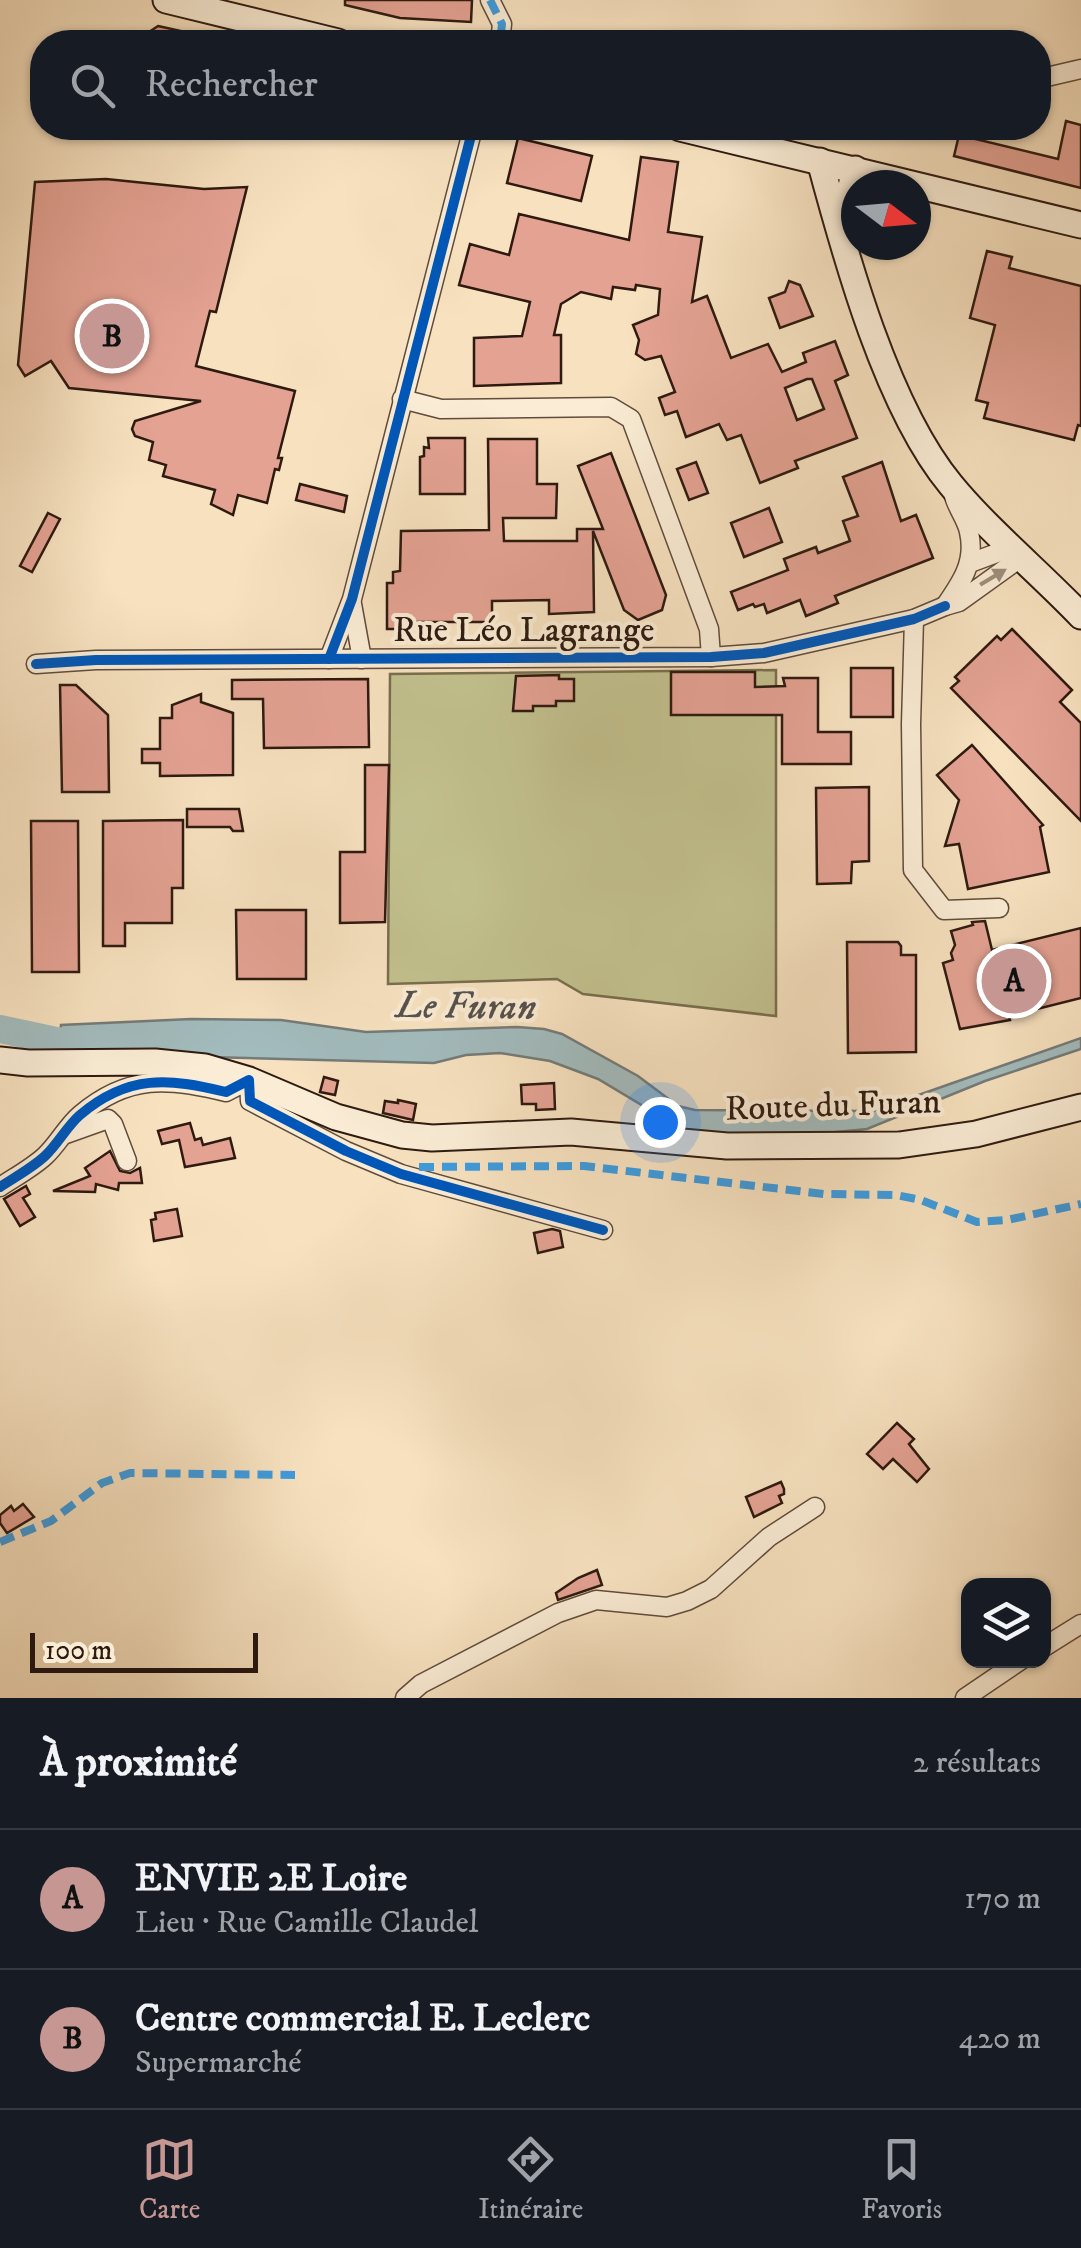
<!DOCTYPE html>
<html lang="fr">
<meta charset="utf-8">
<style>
:root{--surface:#171b24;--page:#242831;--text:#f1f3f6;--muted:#9ea1a6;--line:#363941;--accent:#c59692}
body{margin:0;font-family:"IM FELL DW Pica",serif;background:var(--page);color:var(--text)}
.controls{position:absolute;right:30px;bottom:30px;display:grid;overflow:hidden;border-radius:20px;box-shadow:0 2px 8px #0004}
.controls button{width:90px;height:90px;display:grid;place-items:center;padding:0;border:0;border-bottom:2px solid var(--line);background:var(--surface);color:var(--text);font:50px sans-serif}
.compass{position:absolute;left:841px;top:170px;width:90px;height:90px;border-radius:50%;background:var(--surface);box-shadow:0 2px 8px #0004;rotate:106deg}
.scale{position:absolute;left:30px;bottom:25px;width:228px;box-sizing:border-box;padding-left:10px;border:5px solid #2e1a10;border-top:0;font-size:28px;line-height:35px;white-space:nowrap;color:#2e1a10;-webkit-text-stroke:8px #faecd5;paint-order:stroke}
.you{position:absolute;left:660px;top:1122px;width:35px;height:35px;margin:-25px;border:8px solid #fff;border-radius:50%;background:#1a73e8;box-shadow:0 0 0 15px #1a73e833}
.badge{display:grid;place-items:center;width:65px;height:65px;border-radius:50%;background:var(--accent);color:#111;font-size:32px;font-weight:700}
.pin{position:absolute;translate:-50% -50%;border:5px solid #fff;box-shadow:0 2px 10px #0006}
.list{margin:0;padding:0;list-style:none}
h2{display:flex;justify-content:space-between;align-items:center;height:130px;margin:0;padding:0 40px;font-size:42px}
h2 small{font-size:32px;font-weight:400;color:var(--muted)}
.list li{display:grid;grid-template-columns:65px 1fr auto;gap:30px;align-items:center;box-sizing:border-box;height:140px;padding:0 40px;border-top:2px solid var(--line)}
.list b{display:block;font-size:38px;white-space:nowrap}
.list p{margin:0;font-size:32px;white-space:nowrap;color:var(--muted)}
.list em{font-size:32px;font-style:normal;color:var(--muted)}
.icon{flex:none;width:55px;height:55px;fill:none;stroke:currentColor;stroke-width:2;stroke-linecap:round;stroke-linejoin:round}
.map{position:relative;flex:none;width:1081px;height:1698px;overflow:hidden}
.search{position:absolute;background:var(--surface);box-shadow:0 2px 8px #0004;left:30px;right:30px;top:30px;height:110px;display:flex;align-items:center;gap:25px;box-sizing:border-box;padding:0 35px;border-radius:40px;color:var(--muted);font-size:38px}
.sheet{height:410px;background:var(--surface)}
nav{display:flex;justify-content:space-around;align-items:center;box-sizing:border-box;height:140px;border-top:2px solid var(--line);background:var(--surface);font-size:28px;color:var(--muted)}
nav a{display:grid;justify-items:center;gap:5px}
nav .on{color:var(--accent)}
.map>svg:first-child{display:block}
.green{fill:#c2c18e;stroke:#786e4f;stroke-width:2.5}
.water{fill:#a2bbbd;stroke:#747b78;stroke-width:2.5}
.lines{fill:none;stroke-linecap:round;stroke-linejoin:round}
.river{stroke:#a2bbbd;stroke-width:28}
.building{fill:#e4a293;stroke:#2e1a10;stroke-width:2.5;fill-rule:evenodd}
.street-casing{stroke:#604c3c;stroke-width:21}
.secondary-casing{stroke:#2e1a10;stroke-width:29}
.street{stroke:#faecd5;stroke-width:18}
.secondary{stroke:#faecd5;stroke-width:25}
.quiet{stroke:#3d9bde;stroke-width:8;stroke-dasharray:15 8;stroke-linecap:butt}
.cycleway-casing{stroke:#faecd5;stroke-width:16}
.cycleway{stroke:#0057b8;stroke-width:10}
.oneway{fill:#9e8e7c}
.labels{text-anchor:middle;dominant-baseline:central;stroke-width:8;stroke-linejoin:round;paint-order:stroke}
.street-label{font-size:35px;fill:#2e1a10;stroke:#faecd5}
.water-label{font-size:38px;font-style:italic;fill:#57524d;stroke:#faecd5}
</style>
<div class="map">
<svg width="1081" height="1698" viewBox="0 0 1081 1698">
<rect width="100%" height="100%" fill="#f7e1bf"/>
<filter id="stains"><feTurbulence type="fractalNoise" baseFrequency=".002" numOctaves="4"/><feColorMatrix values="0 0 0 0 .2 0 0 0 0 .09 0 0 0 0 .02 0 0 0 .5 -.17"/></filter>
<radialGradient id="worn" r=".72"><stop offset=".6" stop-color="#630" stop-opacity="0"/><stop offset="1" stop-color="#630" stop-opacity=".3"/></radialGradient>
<!-- green -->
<polygon class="green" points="776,670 776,1016 583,994 557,979 388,984 390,674"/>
<!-- water -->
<polygon class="water" points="191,1019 281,1020 366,1032 517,1027 544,1029 562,1034 638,1076 678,1106 695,1110 873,1111 1081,1038 1081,1049 985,1081 867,1129 826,1133 732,1135 685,1131 598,1079 550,1061 500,1053 466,1055 434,1063 58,1053 61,1025"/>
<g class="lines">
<!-- river -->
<polyline class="river" points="0,1029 56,1041 97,1042"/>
</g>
<!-- building -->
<g class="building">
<polygon points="345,0 472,0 471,22 400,18 345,5"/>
<polygon points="158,26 181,31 165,42 134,42"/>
<polygon points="1066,121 1081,125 1081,188 954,156 959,135 1058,159"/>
<polygon points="518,138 592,156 581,201 507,183"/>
<path d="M641,157L678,162L668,232L702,237L692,302L707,296L731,358L768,344L782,372L806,362L803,353L835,341L848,375L835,381L857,438L795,461L798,468L760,483L741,435L727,440L719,424L686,437L677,411L665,415L659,398L675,392L661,356L645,360L636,354L639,340L633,325L658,315L660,289L636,285L635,290L613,287L611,299L581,292L561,304L554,335H561V383L474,386V338L522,336L530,302L459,285L470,244L509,255L519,214L629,240ZM807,379H812L824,409L797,420L785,388Z"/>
<polygon points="106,179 204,189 247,187 216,312 210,311 196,366 295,391 278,458 282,458 279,470 275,469 267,503 238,495 233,515 211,504 215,490 163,476 166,465 149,460 153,442 135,436 132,429 135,421 201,401 69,388 51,361 25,376 18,365 35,182"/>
<polygon points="987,251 1012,257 1009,268 1081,286 1081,426 1078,425 1074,440 984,418 988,403 976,400 995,325 970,318"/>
<polygon points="789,281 800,285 813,316 780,328 769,298 785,292"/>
<polygon points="428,438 465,438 465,494 420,494 420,457 424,456 424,447 429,448"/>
<polygon points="488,439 537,439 537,484 557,484 556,518 503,518 504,541 577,541 577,529 603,529 578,466 611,453 666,595 662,610 638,620 624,610 593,531 594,612 549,614 549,600 492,601 492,622 402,622 402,629 387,629 387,583 393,583 393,572 400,571 401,531 489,530"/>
<polygon points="696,462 708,493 689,500 677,469"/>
<polygon points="882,462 901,521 916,515 933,558 835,596 838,603 806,616 800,600 767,613 764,604 755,607 753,604 738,610 731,592 788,570 784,559 816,547 818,553 850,541 843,521 858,516 843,477"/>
<polygon points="300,484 347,496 344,512 296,500"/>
<polygon points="769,508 782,542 744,557 731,523"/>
<polygon points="48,513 60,519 32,572 20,566"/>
<polygon points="1012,629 1072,690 1060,702 1081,723 1081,821 951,688 959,681 955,677 997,636 1001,640"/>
<rect x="851" y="668" width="42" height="49"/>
<polygon points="671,672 755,672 755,687 785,686 783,678 818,678 818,732 851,732 851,764 782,764 782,715 671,715"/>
<polygon points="559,675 559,679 574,679 574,701 556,701 556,706 533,706 533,711 513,711 516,676"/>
<polygon points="368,679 369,747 264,748 263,699 232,699 232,680"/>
<polygon points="60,685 76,685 108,715 109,792 62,792"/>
<polygon points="201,694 201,702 233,713 233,775 160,776 160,763 142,763 142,749 160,749 160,718 172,718 172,705"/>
<polygon points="972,745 1043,825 1040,827 1049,872 968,889 959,844 945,846 959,800 937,775"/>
<polygon points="365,765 389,765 385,922 340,923 340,852 365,852"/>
<polygon points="869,787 869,861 852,862 851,883 817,884 816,788"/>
<polygon points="187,809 239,809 243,831 233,831 230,827 187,827"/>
<polygon points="183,820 183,888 172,888 172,923 125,923 125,946 103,946 103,821"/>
<polygon points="31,821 78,821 79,972 32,972"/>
<polygon points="236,910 306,910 306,979 237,979"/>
<polygon points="985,921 992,950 1081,928 1081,998 1009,1016 1010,1020 960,1029 943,963 953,960 951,953 955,945 951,931 973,925 972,922"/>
<polygon points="847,942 898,942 901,946 901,955 916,955 916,1052 848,1053"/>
<polygon points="324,1077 338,1081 335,1095 320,1092"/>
<polygon points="554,1083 555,1109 536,1110 536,1104 522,1104 521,1085"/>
<polygon points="398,1100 416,1104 413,1120 383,1113 385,1101 398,1103"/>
<polygon points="190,1123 195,1140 201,1138 203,1145 230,1138 235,1158 185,1167 179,1140 162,1144 158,1131"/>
<polygon points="110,1151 120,1171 130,1173 140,1168 142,1183 119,1183 118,1190 96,1184 95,1192 53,1191 90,1176 85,1168"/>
<polygon points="26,1186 30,1194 23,1198 35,1217 20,1226 4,1199"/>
<polygon points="177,1209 182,1236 154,1241 151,1220 156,1219 155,1213"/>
<polygon points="552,1229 560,1231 563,1247 538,1253 534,1233"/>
<polygon points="897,1423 914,1439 909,1444 929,1469 917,1482 893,1459 883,1469 867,1454"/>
<polygon points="781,1482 784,1489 784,1494 779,1496 782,1503 754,1517 746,1497"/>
<polygon points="23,1504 34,1517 7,1533 0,1523 0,1515 11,1506 14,1511"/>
<polygon points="597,1570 602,1585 558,1600 556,1593 578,1578"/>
</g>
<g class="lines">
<!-- street casing -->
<g class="street-casing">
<g id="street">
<polyline points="490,0 502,24 500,42"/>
<polyline points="1038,79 1081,69"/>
<polyline points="402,399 441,409 611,407 631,419 709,629 711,657"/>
<path d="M954,496C957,508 967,520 969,532C976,562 961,583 945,606L959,602L1023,556"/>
<polyline points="970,563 1013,547"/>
<polyline points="352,604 362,659"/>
<polyline points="914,619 911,724 913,870 944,910 999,908"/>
<polyline points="329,659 352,599 473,128"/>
<polyline points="36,664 96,660 711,657 764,653 914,619 945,606"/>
<polyline points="63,1135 108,1119 113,1124 127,1161"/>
<path d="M0,1187C15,1177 32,1168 45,1156C58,1144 67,1126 80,1115C128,1074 169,1078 226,1092L249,1080L250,1101L346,1151L401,1174L603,1230"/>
<polyline points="1044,1647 1081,1624"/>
<polyline points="405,1698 421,1684 558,1613 596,1600 667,1607 687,1601 711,1589 769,1537 815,1507"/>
<polyline points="965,1698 1021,1660"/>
</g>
</g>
<!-- secondary casing -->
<g class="secondary-casing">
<g id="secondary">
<polyline points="166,0 338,42"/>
<polyline points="680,128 1081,225"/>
<path d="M820,161C846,258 887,408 951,485C988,530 1040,573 1081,616"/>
<polyline points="841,231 855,169"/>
<polyline points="0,1060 28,1063 155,1062 205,1067 249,1080 336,1117 402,1135 432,1138 571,1132 727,1146 899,1145 976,1134 1081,1107"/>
</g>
</g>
<!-- street -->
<use href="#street" class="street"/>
<!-- secondary -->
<use href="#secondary" class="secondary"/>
<!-- quiet -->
<g class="quiet">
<polyline points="490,0 502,24 500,42"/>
<polyline points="419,1167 584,1166 824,1194 896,1195 921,1200 977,1222 1007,1220 1081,1204"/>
<polyline points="0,1542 51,1521 102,1483 130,1473 295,1475"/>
</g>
<!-- cycleway casing -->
<g class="cycleway-casing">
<g id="cycleway">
<polyline points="329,659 352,599 473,128"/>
<polyline points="36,664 96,660 711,657 764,653 914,619 945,606"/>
<path d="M0,1187C15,1177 32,1168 45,1156C58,1144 67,1126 80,1115C128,1074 169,1078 226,1092L249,1080L250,1101L346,1151L401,1174L603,1230"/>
</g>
</g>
<!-- cycleway -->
<use href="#cycleway" class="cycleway"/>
</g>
<!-- one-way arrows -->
<defs><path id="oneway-solid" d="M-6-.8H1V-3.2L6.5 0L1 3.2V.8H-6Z" transform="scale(2.5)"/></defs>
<use class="oneway" href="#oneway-solid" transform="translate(993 577) rotate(-31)"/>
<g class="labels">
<!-- street labels -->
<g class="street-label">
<text x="524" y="631">Rue Léo Lagrange</text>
<text transform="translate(833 1106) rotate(-2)">Route du Furan</text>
</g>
<!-- water labels -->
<g class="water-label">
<text transform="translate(466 1007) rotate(1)">Le Furan</text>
</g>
</g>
<rect width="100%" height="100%" filter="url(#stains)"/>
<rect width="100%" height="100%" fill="url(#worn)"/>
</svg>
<div class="controls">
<button><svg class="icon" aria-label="layers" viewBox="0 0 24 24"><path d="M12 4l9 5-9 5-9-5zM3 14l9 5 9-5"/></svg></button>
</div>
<svg class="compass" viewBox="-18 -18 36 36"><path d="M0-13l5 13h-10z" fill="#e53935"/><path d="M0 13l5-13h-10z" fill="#9ea1a6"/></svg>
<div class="scale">100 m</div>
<div class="you"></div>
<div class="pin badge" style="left:1014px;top:981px">A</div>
<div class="pin badge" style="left:112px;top:336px">B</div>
<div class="search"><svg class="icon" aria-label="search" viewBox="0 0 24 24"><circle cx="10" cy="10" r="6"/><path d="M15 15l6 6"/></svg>Rechercher</div>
</div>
<section class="sheet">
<h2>À proximité<small>2 résultats</small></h2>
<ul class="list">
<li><span class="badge">A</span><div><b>ENVIE 2E Loire</b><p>Lieu · Rue Camille Claudel</p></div><em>170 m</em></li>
<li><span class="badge">B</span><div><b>Centre commercial E. Leclerc</b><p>Supermarché</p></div><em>420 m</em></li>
</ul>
</section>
<nav>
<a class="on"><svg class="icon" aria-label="map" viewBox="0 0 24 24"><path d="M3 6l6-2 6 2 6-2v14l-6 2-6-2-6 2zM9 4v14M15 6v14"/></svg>Carte</a>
<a><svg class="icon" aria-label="directions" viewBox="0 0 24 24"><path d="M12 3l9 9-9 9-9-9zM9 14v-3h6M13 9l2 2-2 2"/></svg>Itinéraire</a>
<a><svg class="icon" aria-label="saved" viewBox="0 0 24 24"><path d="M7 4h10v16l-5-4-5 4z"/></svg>Favoris</a>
</nav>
